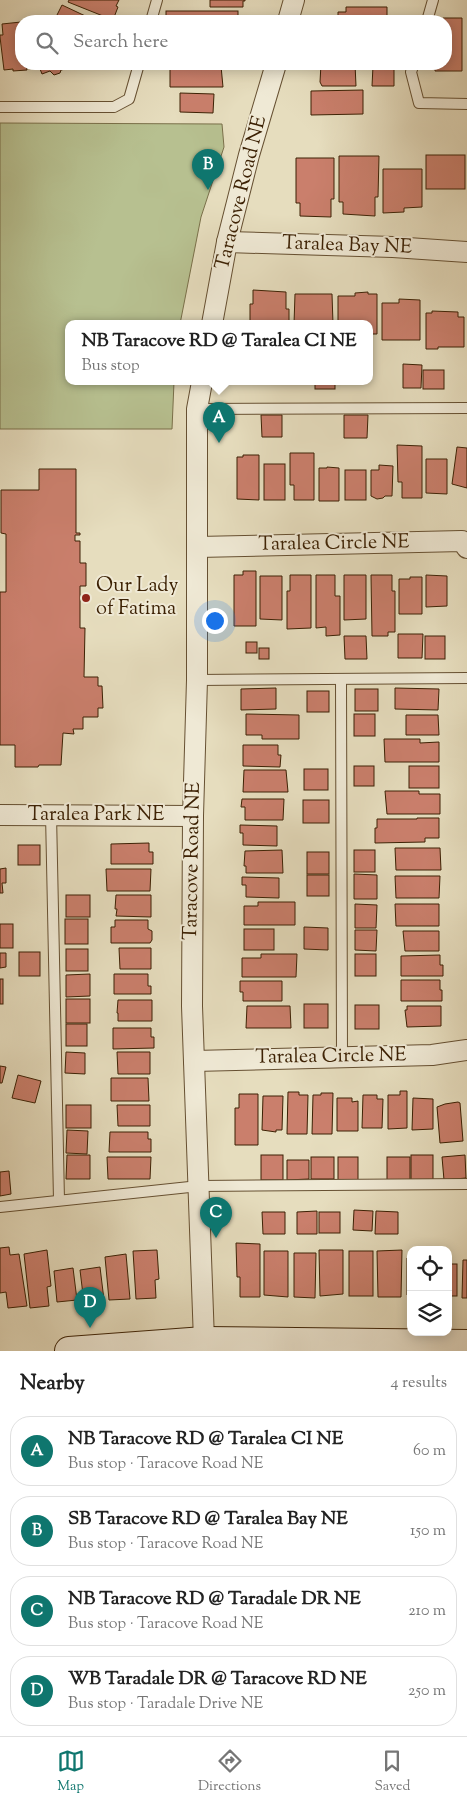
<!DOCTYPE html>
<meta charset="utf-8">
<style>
:root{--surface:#fff;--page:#f2f2f2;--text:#222;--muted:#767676;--line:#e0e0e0;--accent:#0f766e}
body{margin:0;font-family:"Sorts Mill Goudy",serif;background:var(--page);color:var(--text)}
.controls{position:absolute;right:15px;bottom:15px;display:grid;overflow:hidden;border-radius:10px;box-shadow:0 2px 12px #0003}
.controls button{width:45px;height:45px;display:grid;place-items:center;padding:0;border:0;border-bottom:1px solid var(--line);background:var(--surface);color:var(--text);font:25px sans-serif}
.you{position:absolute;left:214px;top:620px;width:18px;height:18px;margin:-12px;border:4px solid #fff;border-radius:50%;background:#1a73e8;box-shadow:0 0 0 8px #1a73e833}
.badge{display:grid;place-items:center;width:32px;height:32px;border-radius:50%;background:var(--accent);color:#fff;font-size:16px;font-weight:700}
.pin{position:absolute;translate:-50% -41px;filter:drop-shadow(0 1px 2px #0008)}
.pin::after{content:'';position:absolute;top:26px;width:18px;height:15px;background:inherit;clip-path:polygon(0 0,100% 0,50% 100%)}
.popup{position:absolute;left:65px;top:320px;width:308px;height:65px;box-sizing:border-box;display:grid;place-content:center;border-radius:10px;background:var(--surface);filter:drop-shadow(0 1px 4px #0005);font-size:16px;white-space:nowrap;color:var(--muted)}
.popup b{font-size:19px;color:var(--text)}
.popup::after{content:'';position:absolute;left:50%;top:100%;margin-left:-10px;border:10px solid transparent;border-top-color:var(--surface)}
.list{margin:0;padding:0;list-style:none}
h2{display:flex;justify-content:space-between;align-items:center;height:65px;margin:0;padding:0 20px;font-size:21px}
h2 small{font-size:16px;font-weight:400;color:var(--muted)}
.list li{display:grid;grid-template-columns:32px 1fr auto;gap:15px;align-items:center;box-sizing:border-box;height:70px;margin:0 10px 10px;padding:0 10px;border:1px solid var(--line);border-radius:20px}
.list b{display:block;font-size:19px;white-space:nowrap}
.list p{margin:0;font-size:16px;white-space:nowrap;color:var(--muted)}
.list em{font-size:16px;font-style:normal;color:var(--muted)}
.icon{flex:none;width:28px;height:28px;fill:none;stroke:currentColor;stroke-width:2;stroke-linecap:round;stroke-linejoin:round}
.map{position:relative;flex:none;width:467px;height:1351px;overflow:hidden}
.search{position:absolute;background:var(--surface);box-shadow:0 2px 12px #0003;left:15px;right:15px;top:15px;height:55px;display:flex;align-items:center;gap:12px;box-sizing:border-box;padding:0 18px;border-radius:20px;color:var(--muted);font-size:19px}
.sheet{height:385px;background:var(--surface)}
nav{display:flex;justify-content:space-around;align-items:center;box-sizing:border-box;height:70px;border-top:1px solid var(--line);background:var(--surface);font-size:14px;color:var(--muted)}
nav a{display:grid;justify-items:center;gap:2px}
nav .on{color:var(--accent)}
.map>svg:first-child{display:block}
.green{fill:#b7c090;stroke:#7a704a}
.building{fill:#ca7f6c;stroke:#3c2104}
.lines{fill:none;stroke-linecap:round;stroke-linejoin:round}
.lane-casing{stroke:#665032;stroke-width:12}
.street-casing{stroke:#665032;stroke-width:22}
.secondary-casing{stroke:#3c2104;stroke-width:30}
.lane{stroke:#efe9d5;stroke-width:10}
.street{stroke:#efe9d5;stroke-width:20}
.secondary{stroke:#efe9d5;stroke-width:28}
.poi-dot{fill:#8f2418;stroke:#efe9d5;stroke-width:2}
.labels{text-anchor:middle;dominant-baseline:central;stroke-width:4;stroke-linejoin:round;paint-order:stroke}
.street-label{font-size:20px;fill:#3c2104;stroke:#efe9d5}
.poi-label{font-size:20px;fill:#3c2104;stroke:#efe9d5;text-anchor:start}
</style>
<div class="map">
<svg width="467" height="1351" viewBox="0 0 467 1351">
<rect width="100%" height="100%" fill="#e6ddbe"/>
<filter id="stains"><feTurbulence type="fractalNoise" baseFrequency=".004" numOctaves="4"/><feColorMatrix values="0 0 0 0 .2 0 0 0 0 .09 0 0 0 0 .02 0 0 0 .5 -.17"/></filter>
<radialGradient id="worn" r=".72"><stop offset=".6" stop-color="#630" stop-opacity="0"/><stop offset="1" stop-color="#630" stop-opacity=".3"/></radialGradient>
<!-- green -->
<polygon class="green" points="0,123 222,124 224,147 201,217 180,324 69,324 69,382 174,382 172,429 0,429"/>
<!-- building -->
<g class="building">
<polygon points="69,0 119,0 116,6 118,7 113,20 68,2"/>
<polygon points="210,0 245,0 245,1 243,1 243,7 210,7"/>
<polygon points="62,5 96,21 54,21"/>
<polygon points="346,7 387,7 387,21 334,21 338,17 338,12 346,12"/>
<rect x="166" y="11" width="72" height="10"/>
<polygon points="443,18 462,18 462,71 435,71 435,64 446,64 446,21 443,21"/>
<polygon points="21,22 21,64 26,64 27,70 13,71 13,69 4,70 0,37 0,35 3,35 2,24"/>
<polygon points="38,64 69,64 70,68 61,70 60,73 54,75 50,71 42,74"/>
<polygon points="321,64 355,64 356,86 322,86 320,82"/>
<polygon points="170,66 221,66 223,87 170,87"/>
<polygon points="373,66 394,66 394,86 372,86"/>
<polygon points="363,90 363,114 311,115 311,91"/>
<polygon points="180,93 214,94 213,113 180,112"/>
<rect x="426" y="155" width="39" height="34"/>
<polygon points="339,156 379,156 378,197 375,197 375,216 343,214 343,202 339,202"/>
<polygon points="296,158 334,158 334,199 331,199 331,217 300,216 300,203 296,203"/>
<polygon points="383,169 422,169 422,207 404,208 404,212 383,213"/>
<polygon points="253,290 286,292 286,309 289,309 289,324 250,324 250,304 253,304"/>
<polygon points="368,292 368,294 377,294 377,334 369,334 369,324 338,324 338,296 355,296 355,293"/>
<polygon points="295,294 332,294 333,324 294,324"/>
<polygon points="399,299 420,300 420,340 382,340 382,303 399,303"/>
<polygon points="432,311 458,312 458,317 464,317 464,347 438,347 438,349 426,349 426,313 432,313"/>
<polygon points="403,364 422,365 421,388 403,388"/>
<rect x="423" y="370" width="21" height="19"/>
<rect x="315" y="382" width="20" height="7"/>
<polygon points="261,415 282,415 282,437 262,437"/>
<polygon points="344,415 368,415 367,438 344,438"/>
<polygon points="397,445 422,446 422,498 402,498 402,482 398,482"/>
<polygon points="457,447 467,448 467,488 452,484"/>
<polygon points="290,453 314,453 314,500 294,500 294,485 290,485"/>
<polygon points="243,455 259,455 259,500 237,499 237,457 243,457"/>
<polygon points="426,459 447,459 447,494 426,493"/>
<rect x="264" y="464" width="21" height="36"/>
<polygon points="379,465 393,466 392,496 385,496 383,498 377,499 371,496 371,470 379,470"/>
<polygon points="327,467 339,468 339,501 319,501 319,468 327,468"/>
<polygon points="39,469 76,469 76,533 80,533 80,535 75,535 75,541 80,541 80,563 86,563 86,586 80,586 80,628 85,628 84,677 98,677 98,686 102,686 103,708 98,708 98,717 83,717 83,729 73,729 74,734 63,733 61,765 39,765 38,767 15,767 15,745 0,745 0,592 6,592 6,534 1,533 1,490 39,490"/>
<rect x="345" y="470" width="21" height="30"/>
<polygon points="243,571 256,571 256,626 234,626 234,575 243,575"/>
<polygon points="290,575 311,575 311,628 287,629 287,591 290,591"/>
<polygon points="316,575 335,575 335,596 340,596 340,635 326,636 326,627 316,628"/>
<polygon points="344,575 366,575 366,619 344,620"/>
<polygon points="371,575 392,575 392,591 395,591 395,632 388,632 388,636 372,636"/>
<polygon points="426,575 447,576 447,606 426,607"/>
<polygon points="260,576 282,576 282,620 260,619"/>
<polygon points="410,577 422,577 422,614 399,614 399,579 410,579"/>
<polygon points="398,634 423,634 422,658 398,658"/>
<polygon points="344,636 366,636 367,659 345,659"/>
<rect x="425" y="636" width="20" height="23"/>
<rect x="246" y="642" width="11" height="11"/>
<rect x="259" y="648" width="10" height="11"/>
<polygon points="276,688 276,709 241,710 241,689"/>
<polygon points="395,688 439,689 438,710 395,709"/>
<rect x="355" y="689" width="23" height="22"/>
<rect x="307" y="691" width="22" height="21"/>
<polygon points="246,714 299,715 299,739 262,739 262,735 246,735"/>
<rect x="354" y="714" width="21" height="22"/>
<polygon points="406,715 438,715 439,735 406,735"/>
<polygon points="384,739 420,739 420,743 439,742 439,762 385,762"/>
<polygon points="243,745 278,745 278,755 281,755 280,767 243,766"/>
<rect x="354" y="766" width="20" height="20"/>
<rect x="409" y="766" width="30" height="22"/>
<rect x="304" y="769" width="24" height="21"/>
<polygon points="244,770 286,770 288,792 243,792"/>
<polygon points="385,791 419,791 419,794 440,794 440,814 387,814"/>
<polygon points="242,799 284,799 283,820 245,820 245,807 241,807"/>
<rect x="303" y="800" width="26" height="23"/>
<polygon points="417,818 439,818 439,838 425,838 425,842 375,843 375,828 377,828 377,819 417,819"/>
<polygon points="240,825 277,826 277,846 243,845 243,833 240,833"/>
<polygon points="149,843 149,852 153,852 153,864 111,864 111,844"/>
<rect x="18" y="845" width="22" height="20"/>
<polygon points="395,848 440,848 441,870 396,870"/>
<polygon points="282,850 283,873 246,873 246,866 244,866 245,851"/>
<rect x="354" y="850" width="21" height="22"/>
<rect x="307" y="852" width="22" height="22"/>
<polygon points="6,868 6,883 2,883 3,893 0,893 0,869"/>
<polygon points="106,869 151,869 150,891 107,891"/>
<polygon points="354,874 377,875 377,899 354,899"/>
<rect x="307" y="875" width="22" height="21"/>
<polygon points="395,876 440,876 439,898 396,898"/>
<polygon points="242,877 279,878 279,898 246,897 246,885 242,885"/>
<rect x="66" y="895" width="24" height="22"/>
<polygon points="116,895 151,895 151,917 116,916 117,909 115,909"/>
<polygon points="258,902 295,902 295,925 244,925 244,906 258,906"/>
<polygon points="355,904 377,905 376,928 355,928"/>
<polygon points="395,904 439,904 439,926 396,926"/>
<rect x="65" y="919" width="23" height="25"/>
<polygon points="115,920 148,920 148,929 152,931 152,940 150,943 111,943 111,927 115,927"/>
<rect x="0" y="924" width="13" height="24"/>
<polygon points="304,927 328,928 328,950 304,949"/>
<rect x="244" y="929" width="30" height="21"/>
<polygon points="355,930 377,930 376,951 355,950"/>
<polygon points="403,931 439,931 439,951 405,951"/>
<polygon points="119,948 151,948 151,969 120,969"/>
<rect x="66" y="949" width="22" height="22"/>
<rect x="19" y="952" width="21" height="24"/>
<polygon points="0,953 6,953 6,967 0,968"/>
<polygon points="261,954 297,954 296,977 242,977 242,958 261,958"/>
<rect x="355" y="954" width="21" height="22"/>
<polygon points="440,955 440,965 443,965 443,976 401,976 401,956"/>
<polygon points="90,974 90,996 66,997 66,975"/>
<polygon points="114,974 148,974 148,986 151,986 151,994 114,994"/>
<rect x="0" y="979" width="3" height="25"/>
<polygon points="401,980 440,980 440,990 442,990 442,1001 401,1001"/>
<polygon points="240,981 282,981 282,1001 243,1001 243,992 240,992"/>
<rect x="66" y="999" width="24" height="24"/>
<polygon points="118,1000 152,1000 152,1021 118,1021 118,1013 117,1013"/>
<rect x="304" y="1004" width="24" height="24"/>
<rect x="355" y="1005" width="24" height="24"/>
<polygon points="247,1006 290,1006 291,1028 246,1028"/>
<polygon points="407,1006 441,1006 441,1026 407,1027 405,1010 407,1010"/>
<rect x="66" y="1024" width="21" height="22"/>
<polygon points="113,1028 151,1028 151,1037 154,1037 154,1048 113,1049"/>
<polygon points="66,1052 85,1053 85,1074 65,1073"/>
<polygon points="117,1052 150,1052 150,1074 118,1074"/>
<polygon points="0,1066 6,1067 2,1083 0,1083"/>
<polygon points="18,1075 41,1081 35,1103 12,1098"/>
<polygon points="111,1078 148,1078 149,1101 111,1101"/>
<polygon points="400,1091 407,1091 407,1128 388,1129 388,1095 400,1095"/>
<polygon points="288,1092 299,1092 299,1095 308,1095 307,1134 287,1134"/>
<polygon points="321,1093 333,1093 332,1134 312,1134 313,1095 321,1095"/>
<polygon points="239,1094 258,1094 258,1145 235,1145 235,1108 239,1108"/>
<polygon points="363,1095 377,1095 377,1099 383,1099 382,1128 362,1128"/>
<polygon points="263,1096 283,1096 282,1130 276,1130 276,1132 262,1130"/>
<polygon points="337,1098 352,1098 352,1102 358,1101 358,1131 337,1131"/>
<polygon points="413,1098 433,1099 433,1129 412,1130"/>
<polygon points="458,1102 460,1103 463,1141 440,1143 437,1107 445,1104"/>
<rect x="66" y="1105" width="25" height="23"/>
<polygon points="117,1105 150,1105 150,1126 118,1126"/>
<polygon points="67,1130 88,1131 87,1154 66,1153"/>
<polygon points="110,1132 148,1132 148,1139 151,1139 151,1152 109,1152"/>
<polygon points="67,1155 90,1155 90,1179 66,1179"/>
<rect x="261" y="1155" width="22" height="25"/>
<rect x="411" y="1155" width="22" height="25"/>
<polygon points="465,1155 466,1178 444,1180 442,1157"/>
<polygon points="107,1157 151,1157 150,1179 108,1179"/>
<rect x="311" y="1157" width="23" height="22"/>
<rect x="338" y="1157" width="20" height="24"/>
<rect x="387" y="1157" width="23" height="24"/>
<polygon points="287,1160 309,1160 309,1179 287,1180"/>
<polygon points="9,1171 11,1194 0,1196 0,1172"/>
<polygon points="354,1210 373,1211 372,1231 353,1230"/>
<polygon points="317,1211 317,1234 297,1234 297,1212"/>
<polygon points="376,1211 398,1212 398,1234 375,1234"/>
<polygon points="262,1212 285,1212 285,1234 263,1234"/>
<rect x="319" y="1212" width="21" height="21"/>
<polygon points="236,1243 260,1244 260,1297 240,1297 240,1277 237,1277"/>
<polygon points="9,1247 10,1255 19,1254 27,1306 8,1308 6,1292 0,1293 0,1248"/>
<polygon points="47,1250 51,1286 47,1287 49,1306 30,1308 24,1254"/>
<polygon points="157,1250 159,1279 155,1280 156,1298 136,1299 133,1251"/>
<polygon points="319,1250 343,1250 343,1294 320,1296"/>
<polygon points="402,1250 401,1297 378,1297 377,1251"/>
<polygon points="264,1251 288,1251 288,1297 264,1295"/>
<rect x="349" y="1251" width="24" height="45"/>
<polygon points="294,1253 316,1253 315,1298 294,1297"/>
<polygon points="126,1254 130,1299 109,1300 105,1257"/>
<polygon points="407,1258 411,1258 411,1297 407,1295"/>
<polygon points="463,1260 467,1260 467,1298 462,1298"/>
<rect x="448" y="1264" width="9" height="32"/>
<polygon points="100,1267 104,1300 84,1303 80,1270"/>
<polygon points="73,1268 77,1300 57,1302 54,1271"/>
</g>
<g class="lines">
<!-- lane casing -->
<g class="lane-casing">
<g id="lane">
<polyline points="151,21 157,0"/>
<polyline points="427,21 433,0"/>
<polyline points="414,64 411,72 419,103 467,104"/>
<polyline points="0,107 114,107 129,99 139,64"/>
<polyline points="197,409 467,408"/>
<polyline points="341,679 342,1057"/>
<polyline points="197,680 467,678"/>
<polyline points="51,814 59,1200"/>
<polyline points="0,1207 199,1186 467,1184"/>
</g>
</g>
<!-- street casing -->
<g class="street-casing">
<g id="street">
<polyline points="288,21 294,0"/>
<polyline points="227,242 393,247 467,252"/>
<polyline points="212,324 227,242 249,155 276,64"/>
<polyline points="202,382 197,409 197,680 193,816 192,1006 204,1341"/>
<polyline points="198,547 462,541 467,548"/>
<polyline points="0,815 193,816"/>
<polyline points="194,1061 432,1055 467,1050"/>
</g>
</g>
<!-- secondary casing -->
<g class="secondary-casing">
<polyline id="secondary" points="69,1351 204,1341 467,1344"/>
</g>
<!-- lane -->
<use href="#lane" class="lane"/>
<!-- street -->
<use href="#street" class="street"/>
<!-- secondary -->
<use href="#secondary" class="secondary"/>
</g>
<!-- markers -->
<circle class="poi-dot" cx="86" cy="598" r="5"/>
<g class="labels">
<!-- street labels -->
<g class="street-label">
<text transform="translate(242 193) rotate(-76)">Taracove Road NE</text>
<text transform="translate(347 246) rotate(2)">Taralea Bay NE</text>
<text transform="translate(334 544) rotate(-1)">Taralea Circle NE</text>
<text x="96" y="815">Taralea Park NE</text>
<text transform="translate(193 861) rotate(-89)">Taracove Road NE</text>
<text transform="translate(331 1057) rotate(-1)">Taralea Circle NE</text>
</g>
<!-- poi labels -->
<g class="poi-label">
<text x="96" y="586">Our Lady<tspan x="96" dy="23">of Fatima</tspan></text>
</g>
</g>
<rect width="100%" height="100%" filter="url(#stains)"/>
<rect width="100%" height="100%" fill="url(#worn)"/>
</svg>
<div class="controls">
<button><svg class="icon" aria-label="locate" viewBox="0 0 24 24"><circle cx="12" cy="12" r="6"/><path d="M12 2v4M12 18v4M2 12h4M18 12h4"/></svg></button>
<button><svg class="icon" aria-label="layers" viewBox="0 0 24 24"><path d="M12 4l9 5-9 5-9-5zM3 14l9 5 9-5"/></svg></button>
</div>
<div class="you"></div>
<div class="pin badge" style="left:219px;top:443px">A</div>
<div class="popup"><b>NB Taracove RD @ Taralea CI NE</b>Bus stop</div>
<div class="pin badge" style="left:208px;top:190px">B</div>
<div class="pin badge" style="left:216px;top:1238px">C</div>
<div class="pin badge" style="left:90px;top:1328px">D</div>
<div class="search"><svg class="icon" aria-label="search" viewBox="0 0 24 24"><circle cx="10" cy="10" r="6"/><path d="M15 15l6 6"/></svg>Search here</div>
</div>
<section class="sheet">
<h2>Nearby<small>4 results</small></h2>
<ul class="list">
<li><span class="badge">A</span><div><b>NB Taracove RD @ Taralea CI NE</b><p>Bus stop · Taracove Road NE</p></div><em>60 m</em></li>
<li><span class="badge">B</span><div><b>SB Taracove RD @ Taralea Bay NE</b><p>Bus stop · Taracove Road NE</p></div><em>150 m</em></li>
<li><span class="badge">C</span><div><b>NB Taracove RD @ Taradale DR NE</b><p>Bus stop · Taracove Road NE</p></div><em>210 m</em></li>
<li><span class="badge">D</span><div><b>WB Taradale DR @ Taracove RD NE</b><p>Bus stop · Taradale Drive NE</p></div><em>250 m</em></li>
</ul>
</section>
<nav>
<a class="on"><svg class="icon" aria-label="map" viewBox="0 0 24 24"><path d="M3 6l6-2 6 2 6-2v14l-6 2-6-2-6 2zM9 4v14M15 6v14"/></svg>Map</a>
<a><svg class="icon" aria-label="directions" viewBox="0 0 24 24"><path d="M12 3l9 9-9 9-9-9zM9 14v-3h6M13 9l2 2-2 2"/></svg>Directions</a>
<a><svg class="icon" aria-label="saved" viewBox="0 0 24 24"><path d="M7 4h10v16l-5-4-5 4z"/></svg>Saved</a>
</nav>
